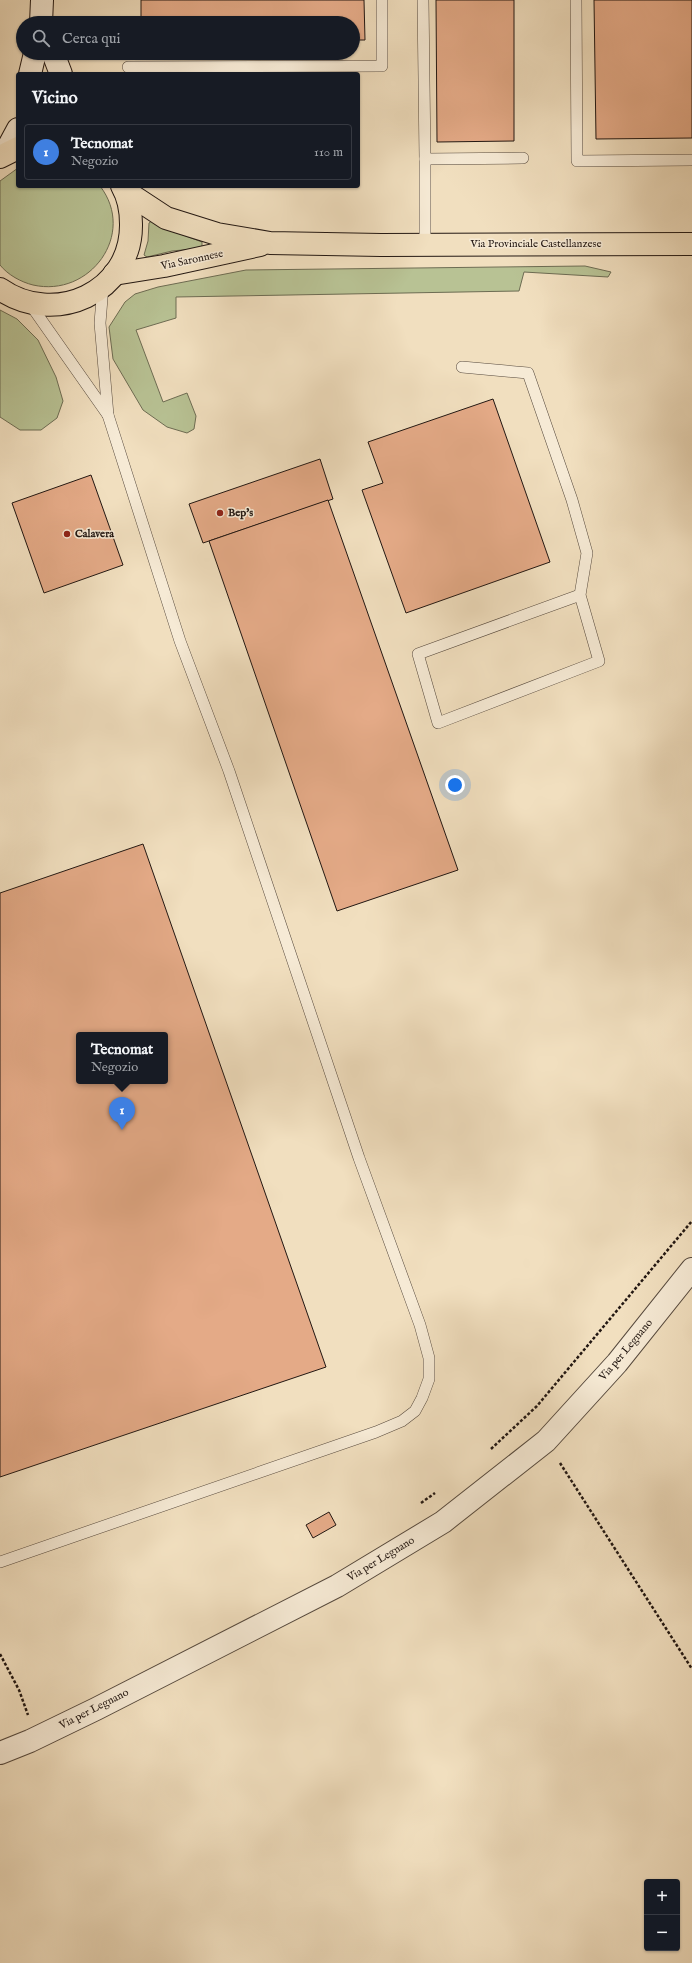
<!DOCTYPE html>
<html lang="it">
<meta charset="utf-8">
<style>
:root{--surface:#171b24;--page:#20242c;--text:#f1f3f6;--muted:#9ea1a6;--line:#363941;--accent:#db2777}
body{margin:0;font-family:"IM FELL English",serif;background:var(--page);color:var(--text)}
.controls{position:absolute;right:12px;bottom:12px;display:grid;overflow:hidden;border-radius:4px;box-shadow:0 1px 3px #0004}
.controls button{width:36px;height:36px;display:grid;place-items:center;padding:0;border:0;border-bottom:1px solid var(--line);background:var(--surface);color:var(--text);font:20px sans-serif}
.you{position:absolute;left:455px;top:785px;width:14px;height:14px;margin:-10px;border:3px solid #fff;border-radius:50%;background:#1a73e8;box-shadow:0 0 0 6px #1a73e833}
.badge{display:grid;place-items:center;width:26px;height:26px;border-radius:50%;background:var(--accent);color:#fff;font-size:13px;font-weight:700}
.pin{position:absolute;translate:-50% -33px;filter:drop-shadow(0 1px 2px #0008)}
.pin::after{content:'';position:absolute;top:21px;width:14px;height:12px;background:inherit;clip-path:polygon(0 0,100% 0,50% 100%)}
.popup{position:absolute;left:76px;top:1032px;width:92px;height:52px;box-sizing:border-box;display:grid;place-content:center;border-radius:4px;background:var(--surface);filter:drop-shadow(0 1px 3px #0005);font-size:13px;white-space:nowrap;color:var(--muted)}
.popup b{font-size:15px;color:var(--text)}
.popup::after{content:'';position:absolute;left:50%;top:100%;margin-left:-8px;border:8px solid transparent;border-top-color:var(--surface)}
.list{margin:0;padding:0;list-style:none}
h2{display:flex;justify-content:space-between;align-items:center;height:52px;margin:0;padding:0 16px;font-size:17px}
h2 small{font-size:13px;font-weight:400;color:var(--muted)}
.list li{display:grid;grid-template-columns:26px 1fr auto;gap:12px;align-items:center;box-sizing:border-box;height:56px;margin:0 8px 8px;padding:0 8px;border:1px solid var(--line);border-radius:4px}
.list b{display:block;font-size:15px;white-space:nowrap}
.list p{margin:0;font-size:13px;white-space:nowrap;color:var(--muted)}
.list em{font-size:13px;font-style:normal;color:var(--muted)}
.icon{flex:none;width:22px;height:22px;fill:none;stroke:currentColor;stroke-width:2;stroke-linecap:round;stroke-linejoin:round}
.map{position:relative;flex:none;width:692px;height:1963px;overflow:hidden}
.search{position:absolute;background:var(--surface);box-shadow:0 1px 3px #0004;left:16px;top:16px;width:344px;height:44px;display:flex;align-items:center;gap:10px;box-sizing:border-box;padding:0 14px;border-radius:22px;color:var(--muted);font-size:15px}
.panel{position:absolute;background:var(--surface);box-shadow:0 1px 3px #0004;left:16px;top:72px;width:344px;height:116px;border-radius:4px}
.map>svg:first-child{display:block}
.green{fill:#b8c294;stroke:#6d6c53}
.building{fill:#e4aa87;stroke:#221712;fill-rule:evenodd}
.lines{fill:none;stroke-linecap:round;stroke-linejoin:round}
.service-casing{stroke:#56493d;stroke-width:12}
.tertiary-casing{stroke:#56493d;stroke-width:24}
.secondary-casing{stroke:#221712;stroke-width:24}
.primary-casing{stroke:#221712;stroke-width:24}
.path{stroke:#221712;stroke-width:2.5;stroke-dasharray:3 2;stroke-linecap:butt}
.service{stroke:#f6ead5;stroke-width:11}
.tertiary{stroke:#f6ead5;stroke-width:22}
.secondary{stroke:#f6ead5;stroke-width:22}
.primary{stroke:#f1dfbf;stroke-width:22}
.poi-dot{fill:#8f2418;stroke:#f6ead5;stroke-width:1.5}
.labels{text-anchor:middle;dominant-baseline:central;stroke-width:3;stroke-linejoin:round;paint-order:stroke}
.street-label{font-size:11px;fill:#221712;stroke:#f6ead5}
.poi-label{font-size:11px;font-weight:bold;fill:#221712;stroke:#f6ead5;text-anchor:start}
</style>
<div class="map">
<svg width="692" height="1963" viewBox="0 0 692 1963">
<rect width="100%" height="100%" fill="#f1dfbf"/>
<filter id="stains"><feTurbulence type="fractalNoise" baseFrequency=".005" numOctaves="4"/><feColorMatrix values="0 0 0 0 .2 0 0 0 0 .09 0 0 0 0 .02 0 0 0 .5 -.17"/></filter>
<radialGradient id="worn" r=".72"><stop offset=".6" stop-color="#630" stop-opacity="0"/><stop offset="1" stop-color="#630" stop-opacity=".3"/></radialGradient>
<!-- green -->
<g class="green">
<path d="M18,168V186H100C137,234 90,298 33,285C21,282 8,275 0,265V181Z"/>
<polygon points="153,220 175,232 202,242 202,248 172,251 147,257 144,255 148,241 149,223"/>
<polygon points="585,266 611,272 608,277 524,272 519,291 176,297 176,318 136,330 163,402 187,393 196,416 194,429 187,433 167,427 143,410 113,359 109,327 125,302 135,294 158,287 246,270"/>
<polygon points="0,310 17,319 38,340 56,377 63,401 57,418 41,430 20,430 0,417"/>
</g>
<!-- building -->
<g class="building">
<polygon points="141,0 364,0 365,40 353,40 353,23 141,23"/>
<polygon points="436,0 514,0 514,141 437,142"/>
<polygon points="594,0 692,0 692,138 596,139"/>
<polygon points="493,399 550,562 406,613 362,490 383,483 368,442"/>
<polygon points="320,459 333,499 203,543 189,504"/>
<polygon points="91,475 123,565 44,593 12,503"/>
<polygon points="328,500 458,870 337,911 209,541"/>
<path d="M143,844L326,1367L0,1477V893ZM79,1035H165V1081H79Z"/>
<polygon points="329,1512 336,1525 313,1538 306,1525"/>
</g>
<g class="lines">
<!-- service casing -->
<g class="service-casing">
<g id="service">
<polyline points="423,0 425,159 523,158"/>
<polyline points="576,0 577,161 692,160"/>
<polyline points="128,67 382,66 382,0"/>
<polyline points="425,245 425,159"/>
<polyline points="30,304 108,415"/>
<polyline points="462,367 528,373 572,500 587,553 580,595 599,661 438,723 418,654 580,595"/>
<polyline points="0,1562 376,1432 402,1421 415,1411 422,1398 429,1379 429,1358 420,1325 359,1158 229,771 180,641 108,415 100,323 103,286"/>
</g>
</g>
<!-- tertiary casing -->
<g class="tertiary-casing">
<polyline id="tertiary" points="0,1753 30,1741 96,1709 337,1586 443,1522 546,1441 617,1363 692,1269"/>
</g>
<!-- secondary casing -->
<g class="secondary-casing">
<g id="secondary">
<polyline points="41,23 42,0"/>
<polyline points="53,53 61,74"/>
<polyline points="30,74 35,53"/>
<polyline points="5,153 18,129"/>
</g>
</g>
<!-- primary casing -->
<g class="primary-casing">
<g id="primary">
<polyline points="0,157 18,148"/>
<polyline points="125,191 166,218 217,234 270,243 381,245 692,244"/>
<polyline points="114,274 164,266 260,245"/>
<path d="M0,289C54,327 132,293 131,224C131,211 129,198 122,186"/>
</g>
</g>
<!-- path -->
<g class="path">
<polyline points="491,1449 537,1406 692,1221"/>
<polyline points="560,1463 692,1669"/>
<polyline points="421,1503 435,1493"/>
<polyline points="0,1654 19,1690 28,1715"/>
</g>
<!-- service -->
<use href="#service" class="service"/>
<!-- tertiary -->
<use href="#tertiary" class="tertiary"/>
<!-- secondary -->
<use href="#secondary" class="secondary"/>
<!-- primary -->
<use href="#primary" class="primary"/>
</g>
<!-- markers -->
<g class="poi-dot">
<circle cx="220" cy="513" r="4"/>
<circle cx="67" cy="534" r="4"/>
</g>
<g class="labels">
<!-- street labels -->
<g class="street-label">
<text x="536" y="244">Via Provinciale Castellanzese</text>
<text transform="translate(192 260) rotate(-12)">Via Saronnese</text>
<text transform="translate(626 1350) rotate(-50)">Via per Legnano</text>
<text transform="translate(381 1559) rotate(-31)">Via per Legnano</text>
<text transform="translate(94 1709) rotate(-27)">Via per Legnano</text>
</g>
<!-- poi labels -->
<g class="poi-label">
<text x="228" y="513">Bep's</text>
<text x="75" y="534">Calavera</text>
</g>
</g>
<rect width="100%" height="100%" filter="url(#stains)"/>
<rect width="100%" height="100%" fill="url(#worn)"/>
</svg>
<div class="controls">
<button>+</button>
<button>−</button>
</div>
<div class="you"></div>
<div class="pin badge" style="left:122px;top:1130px;background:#3f7fe0">1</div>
<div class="popup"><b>Tecnomat</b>Negozio</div>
<div class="search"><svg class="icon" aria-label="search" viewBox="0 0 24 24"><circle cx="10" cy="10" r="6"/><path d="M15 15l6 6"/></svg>Cerca qui</div>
<section class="panel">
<h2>Vicino<small></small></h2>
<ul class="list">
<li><span class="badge" style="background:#3f7fe0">1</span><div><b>Tecnomat</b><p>Negozio</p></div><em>110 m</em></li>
</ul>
</section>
</div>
